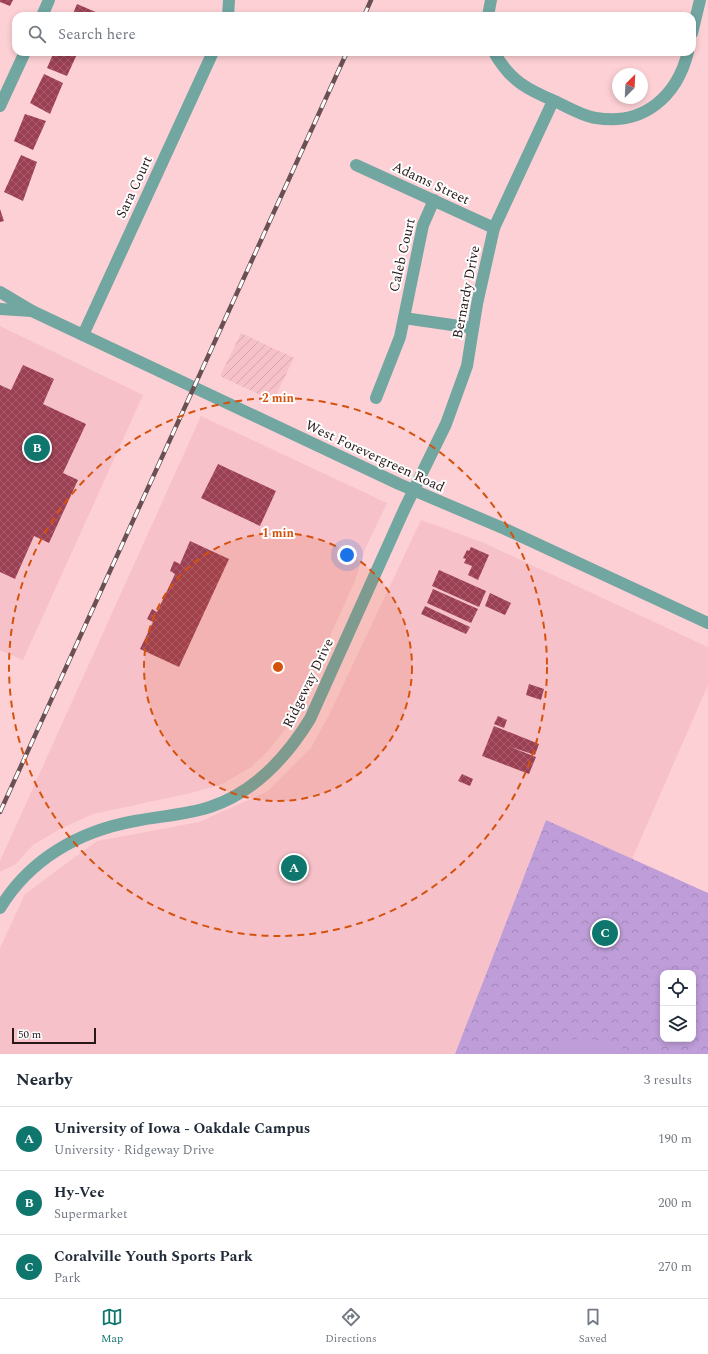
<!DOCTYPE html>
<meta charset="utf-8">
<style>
:root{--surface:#fff;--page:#f2f2f3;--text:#1f2937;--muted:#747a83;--line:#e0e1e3;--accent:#0f766e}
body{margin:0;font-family:Spectral,serif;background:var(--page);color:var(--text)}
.controls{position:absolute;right:12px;bottom:12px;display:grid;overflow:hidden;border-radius:8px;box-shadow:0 2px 6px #0003}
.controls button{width:36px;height:36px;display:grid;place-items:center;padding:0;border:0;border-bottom:1px solid var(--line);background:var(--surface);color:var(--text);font:20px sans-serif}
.compass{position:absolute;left:612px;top:68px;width:36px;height:36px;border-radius:50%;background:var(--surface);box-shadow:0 2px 6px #0003;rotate:24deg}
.scale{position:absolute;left:12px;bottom:10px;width:84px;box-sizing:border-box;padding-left:4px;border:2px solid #28181a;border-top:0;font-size:11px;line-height:14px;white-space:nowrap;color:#28181a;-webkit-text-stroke:3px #fefefe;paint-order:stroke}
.you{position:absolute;left:347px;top:555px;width:14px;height:14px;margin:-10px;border:3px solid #fff;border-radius:50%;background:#1a73e8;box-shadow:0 0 0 6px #1a73e833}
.badge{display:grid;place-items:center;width:26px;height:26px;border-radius:50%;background:var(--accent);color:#fff;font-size:13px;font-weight:700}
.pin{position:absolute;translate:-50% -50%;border:2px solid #fff;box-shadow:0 1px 4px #0006}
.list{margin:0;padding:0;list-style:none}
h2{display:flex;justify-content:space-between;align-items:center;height:52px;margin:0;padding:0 16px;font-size:17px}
h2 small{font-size:13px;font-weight:400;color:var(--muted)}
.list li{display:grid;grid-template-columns:26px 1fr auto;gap:12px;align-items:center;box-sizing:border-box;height:64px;padding:0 16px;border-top:1px solid var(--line)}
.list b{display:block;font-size:15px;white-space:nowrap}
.list p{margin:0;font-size:13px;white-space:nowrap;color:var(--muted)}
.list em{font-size:13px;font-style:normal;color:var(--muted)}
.icon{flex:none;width:22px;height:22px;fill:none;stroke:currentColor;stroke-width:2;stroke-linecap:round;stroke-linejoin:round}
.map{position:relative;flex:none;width:708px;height:1054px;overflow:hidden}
.search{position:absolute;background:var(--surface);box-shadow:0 2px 6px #0003;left:12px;right:12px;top:12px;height:44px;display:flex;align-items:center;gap:10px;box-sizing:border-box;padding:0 14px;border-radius:12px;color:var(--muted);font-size:15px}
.sheet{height:244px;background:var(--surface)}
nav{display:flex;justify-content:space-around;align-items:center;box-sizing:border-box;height:56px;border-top:1px solid var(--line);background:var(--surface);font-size:11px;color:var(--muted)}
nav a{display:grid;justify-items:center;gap:2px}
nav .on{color:var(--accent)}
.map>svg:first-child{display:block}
.built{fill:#f7c1c9}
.industrial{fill:url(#industrial-furrows)}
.park{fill:url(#park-crowns);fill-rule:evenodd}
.pitch{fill:#be9dd8}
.building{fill:url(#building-cross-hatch)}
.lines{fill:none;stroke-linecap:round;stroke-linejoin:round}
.minor{stroke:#71a6a1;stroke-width:12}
.rail-casing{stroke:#695053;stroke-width:4.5}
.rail{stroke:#fefefe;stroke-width:3;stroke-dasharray:9;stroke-linecap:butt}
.ring{fill:none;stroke:#d5520d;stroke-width:2;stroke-dasharray:7 5}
.labels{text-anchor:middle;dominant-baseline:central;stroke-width:4;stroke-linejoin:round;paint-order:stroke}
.street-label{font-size:14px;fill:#28181a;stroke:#fefefe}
.centre{fill:#d5520d;stroke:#fefefe;stroke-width:2}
.ring-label{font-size:12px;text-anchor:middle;font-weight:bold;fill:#d5520d;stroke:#fefefe;stroke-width:4;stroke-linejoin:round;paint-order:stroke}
</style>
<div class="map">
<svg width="708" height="1054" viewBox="0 0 708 1054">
<defs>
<pattern id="industrial-furrows" width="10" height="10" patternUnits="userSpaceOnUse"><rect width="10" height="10" fill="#f7c1c9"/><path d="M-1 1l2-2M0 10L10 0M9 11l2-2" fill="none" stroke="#d4a5ac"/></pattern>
<pattern id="park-crowns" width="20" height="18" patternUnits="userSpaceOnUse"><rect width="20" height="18" fill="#be9dd8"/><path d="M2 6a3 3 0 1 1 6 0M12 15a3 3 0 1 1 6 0" fill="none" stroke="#a386b9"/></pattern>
<pattern id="building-cross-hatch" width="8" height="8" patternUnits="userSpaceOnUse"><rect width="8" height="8" fill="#9c3f53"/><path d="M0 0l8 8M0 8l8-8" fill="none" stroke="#a45e6d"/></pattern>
</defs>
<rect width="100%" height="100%" fill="#fdd0d5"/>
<!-- built -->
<g class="built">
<polygon points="0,326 143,395 23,660 0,650"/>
<polygon points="201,416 387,503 365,549 355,581 291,722 268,751 250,768 220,785 187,794 93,814 60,829 33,845 16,864 0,872 0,861"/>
<polygon points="421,520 482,542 708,647 708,685 632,859 546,820 455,1054 0,1054 0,948 25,894 97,841 199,822 268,791 311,748 328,717"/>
</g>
<!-- industrial -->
<polygon class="industrial" points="241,333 294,358 273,401 220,376"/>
<!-- park -->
<path class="park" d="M546,820L708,893V1054H455ZM663,973H693V1039H663Z"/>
<!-- pitch -->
<path class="pitch" d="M580,1038C600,1039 615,1043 632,1054H553L555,1043Z"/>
<!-- building -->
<g class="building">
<polygon points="0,0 13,0 10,6 0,2"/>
<polygon points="77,4 98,13 97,16 72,16"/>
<polygon points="54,52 78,52 67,76 47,68"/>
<polygon points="44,74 63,83 50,114 30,103"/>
<polygon points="25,114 46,121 33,150 14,141"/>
<polygon points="21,155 37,162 23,201 4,192"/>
<polygon points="0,209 4,221 0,222"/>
<polygon points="23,365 54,379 43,404 86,424 63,473 78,480 49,543 34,536 15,579 0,572 0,385 11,390"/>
<polygon points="218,464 276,491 260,526 201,498"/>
<polygon points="190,541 229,559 179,667 140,649 153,622 147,619 152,609 157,612 175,574 170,571 174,561 180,564"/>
<polygon points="471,547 489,555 478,580 468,575 472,566 464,563 466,559 463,558 467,550 469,551"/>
<polygon points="439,570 486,591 479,607 432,586"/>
<polygon points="433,589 478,609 471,623 427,603"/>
<polygon points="490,593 511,603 505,615 485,606"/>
<polygon points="425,606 470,627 466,634 421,614"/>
<polygon points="529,684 544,689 541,700 526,695"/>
<polygon points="498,716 507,720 504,728 494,724"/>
<polygon points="494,726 539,744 535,755 508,746 536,757 529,774 482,756"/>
<polygon points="462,774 473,779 470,786 458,781"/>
</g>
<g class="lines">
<!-- minor -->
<g class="minor">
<polyline points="42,16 49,0"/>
<polyline points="228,16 229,0"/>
<polyline points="488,16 491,0"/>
<polyline points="692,33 700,0"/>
<path d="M494,52C510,81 528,90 557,102C569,108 583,116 596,118C644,126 677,96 688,52"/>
<polyline points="0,106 25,52"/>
<polyline points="356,165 494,228"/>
<polyline points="0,292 32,311 0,309"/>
<polyline points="32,311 399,484 505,529 708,623"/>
<polyline points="404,318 473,328"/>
<polyline points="83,335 213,52"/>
<polyline points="376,398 400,337 423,225 434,200"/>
<path d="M0,908C30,859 79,831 135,821C160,816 186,815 210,807C255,792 286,758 310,719L404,510L446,424L467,366L477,304L494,228L553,101"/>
</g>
<!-- rail casing -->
<g class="rail-casing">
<g id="rail">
<polyline points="364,16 371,0"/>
<polyline points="0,812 347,52"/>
</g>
</g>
<!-- rail -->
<use href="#rail" class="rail"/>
</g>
<!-- distance rings -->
<circle cx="278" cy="667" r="134" fill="#d5520d" fill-opacity=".12"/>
<g class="ring">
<circle cx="278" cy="667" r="134"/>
<circle cx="278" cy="667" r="269"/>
</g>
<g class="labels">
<!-- street labels -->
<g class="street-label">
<text transform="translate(431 183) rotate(25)">Adams Street</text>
<text transform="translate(134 187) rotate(-65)">Sara Court</text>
<text transform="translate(402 255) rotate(-77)">Caleb Court</text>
<text transform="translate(466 292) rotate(-79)">Bernardy Drive</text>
<text transform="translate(375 456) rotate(25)">West Forevergreen Road</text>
<text transform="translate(308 683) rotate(-64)">Ridgeway Drive</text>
</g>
</g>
<circle cx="278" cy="667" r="6" class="centre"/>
<g class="ring-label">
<text x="278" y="402">2 min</text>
<text x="278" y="537">1 min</text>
</g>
</svg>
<div class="controls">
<button><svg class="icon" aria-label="locate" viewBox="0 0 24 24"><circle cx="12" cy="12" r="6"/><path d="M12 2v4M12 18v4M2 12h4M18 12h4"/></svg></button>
<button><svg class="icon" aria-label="layers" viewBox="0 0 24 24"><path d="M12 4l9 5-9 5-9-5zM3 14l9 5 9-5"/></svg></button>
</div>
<svg class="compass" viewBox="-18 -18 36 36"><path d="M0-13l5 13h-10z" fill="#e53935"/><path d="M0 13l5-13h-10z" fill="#747a83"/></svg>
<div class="scale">50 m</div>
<div class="you"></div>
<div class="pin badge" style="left:294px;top:868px">A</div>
<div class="pin badge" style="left:37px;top:448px">B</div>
<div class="pin badge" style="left:605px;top:933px">C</div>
<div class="search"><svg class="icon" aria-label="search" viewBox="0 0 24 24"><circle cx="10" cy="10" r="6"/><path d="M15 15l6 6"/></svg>Search here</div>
</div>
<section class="sheet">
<h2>Nearby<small>3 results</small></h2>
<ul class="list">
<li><span class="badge">A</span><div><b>University of Iowa - Oakdale Campus</b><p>University · Ridgeway Drive</p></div><em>190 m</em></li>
<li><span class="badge">B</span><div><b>Hy-Vee</b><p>Supermarket</p></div><em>200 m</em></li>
<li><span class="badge">C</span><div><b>Coralville Youth Sports Park</b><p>Park</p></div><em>270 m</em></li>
</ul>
</section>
<nav>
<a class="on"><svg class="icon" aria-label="map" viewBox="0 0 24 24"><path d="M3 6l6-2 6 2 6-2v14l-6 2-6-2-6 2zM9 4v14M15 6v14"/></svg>Map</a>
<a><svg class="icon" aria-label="directions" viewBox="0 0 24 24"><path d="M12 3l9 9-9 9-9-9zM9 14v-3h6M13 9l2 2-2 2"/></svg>Directions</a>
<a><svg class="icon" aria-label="saved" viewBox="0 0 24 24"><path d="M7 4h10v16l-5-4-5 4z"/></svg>Saved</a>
</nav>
